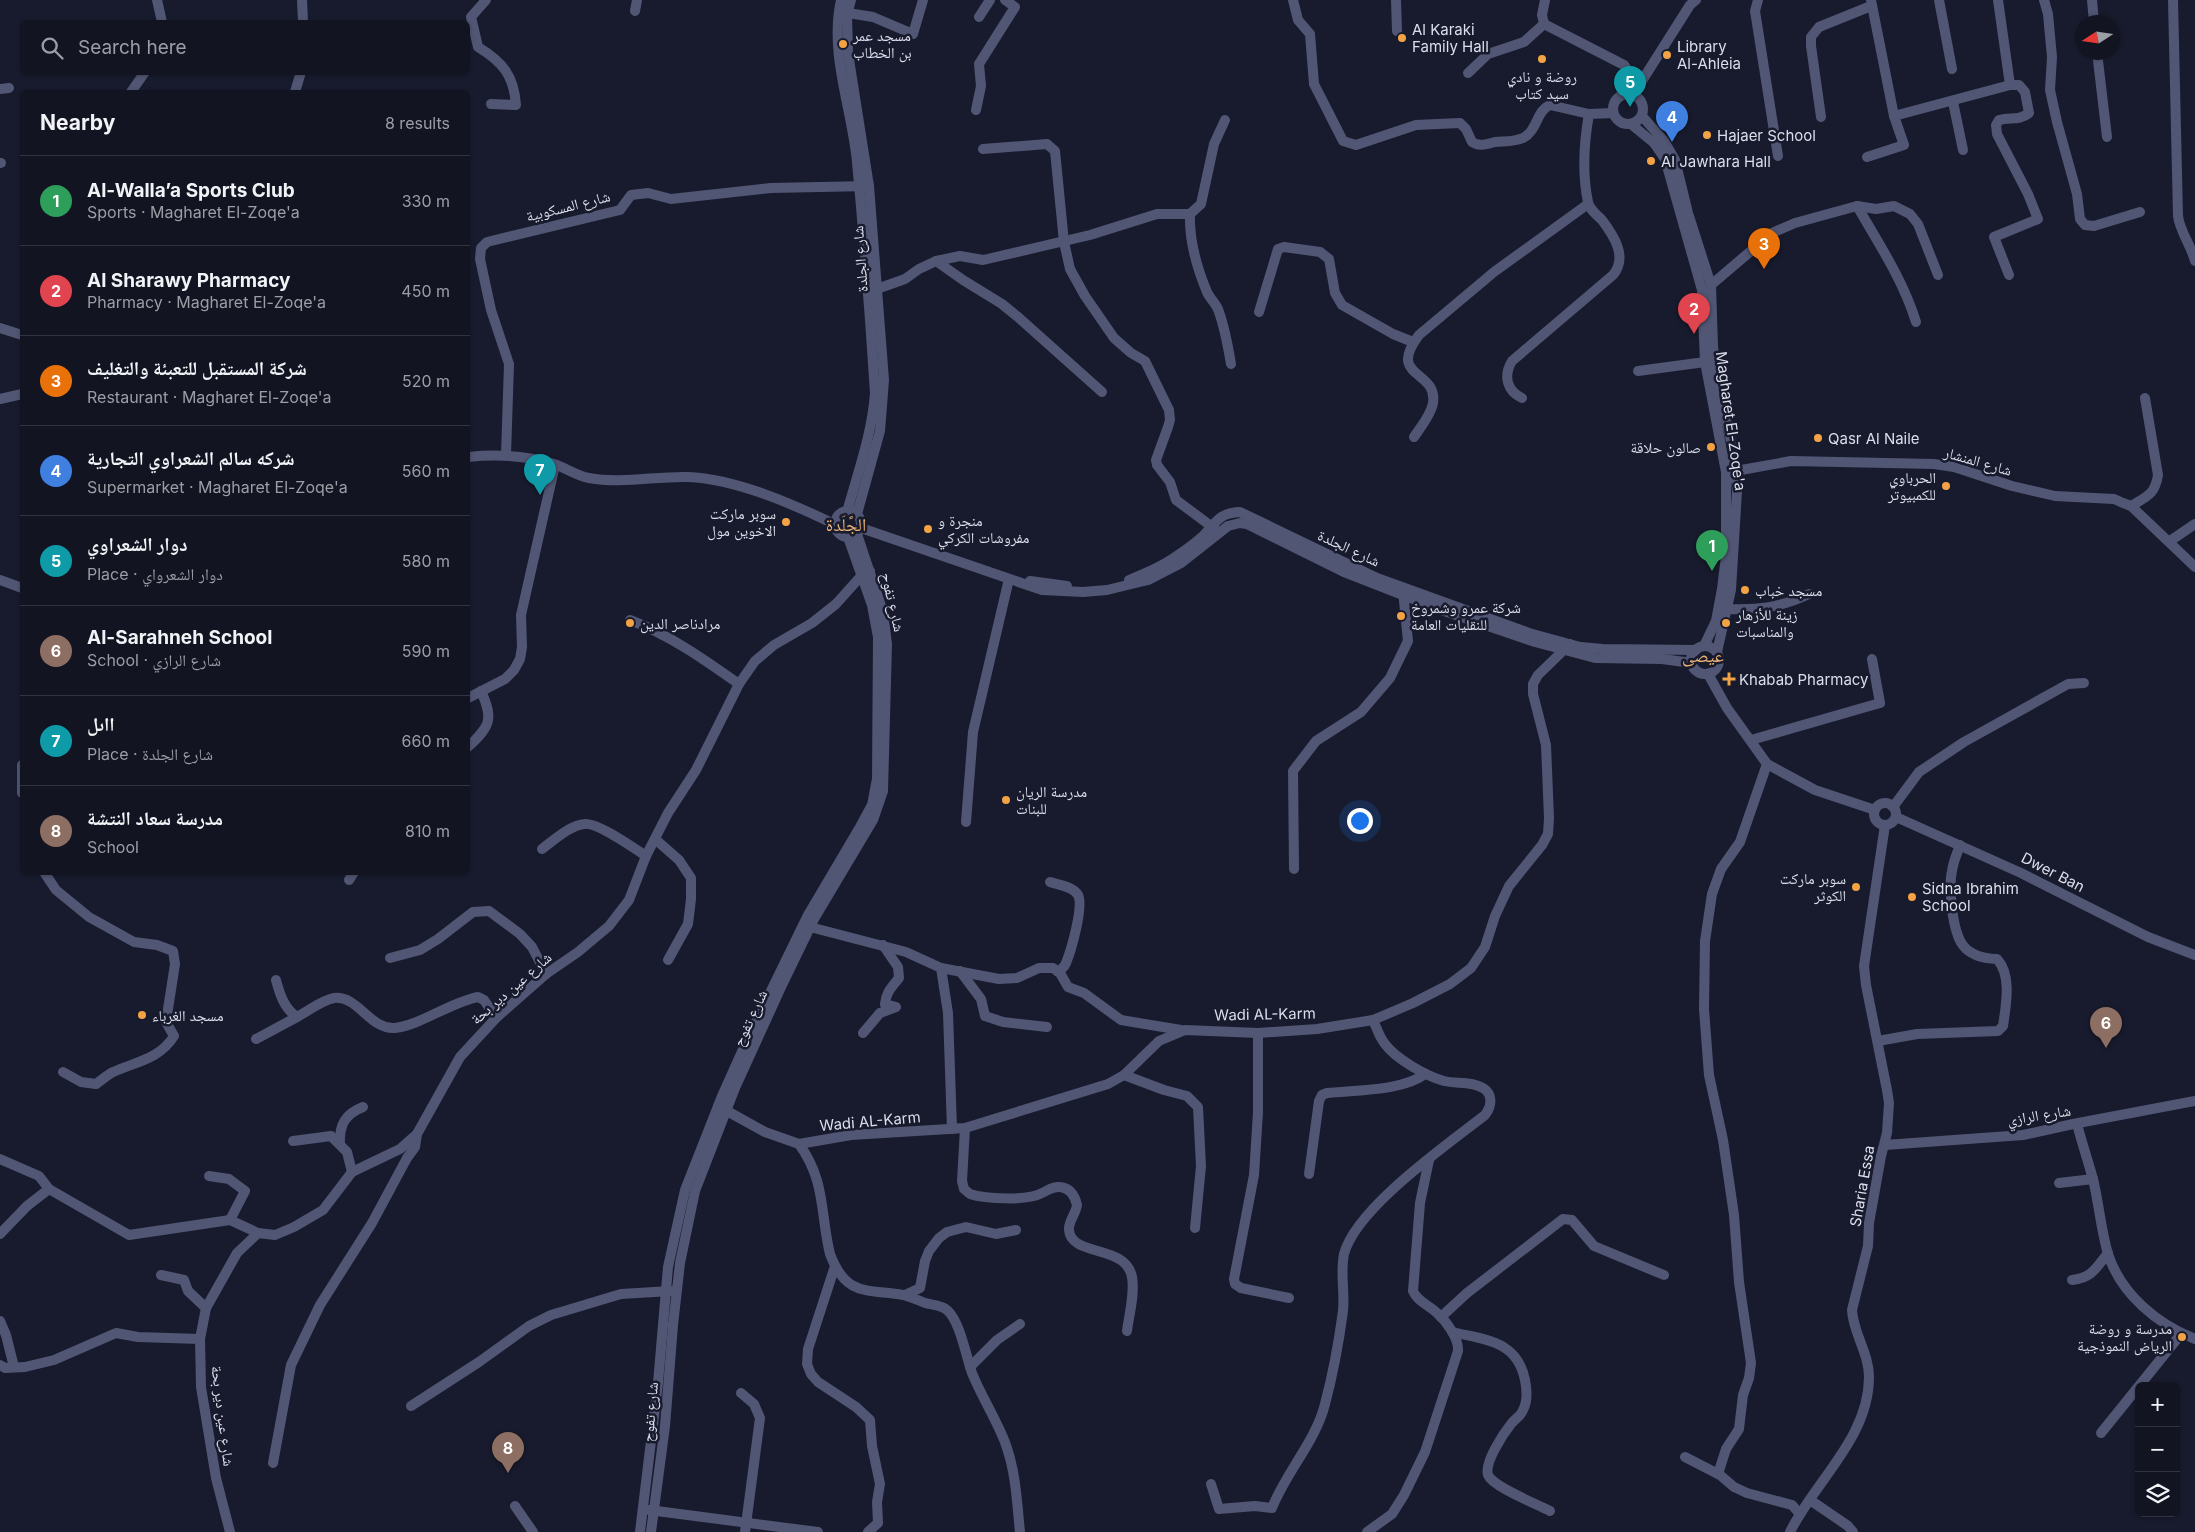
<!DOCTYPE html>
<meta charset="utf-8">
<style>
:root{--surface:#121422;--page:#1f212f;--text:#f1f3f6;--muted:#9c9ea5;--line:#313340;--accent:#db2777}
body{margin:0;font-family:Inter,"Noto Naskh Arabic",sans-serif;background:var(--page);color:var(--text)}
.controls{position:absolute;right:15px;bottom:15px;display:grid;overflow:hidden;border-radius:8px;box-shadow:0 1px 4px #0004}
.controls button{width:45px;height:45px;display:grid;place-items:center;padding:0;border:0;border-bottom:1px solid var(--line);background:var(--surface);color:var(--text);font:25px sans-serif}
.compass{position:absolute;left:2075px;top:15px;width:45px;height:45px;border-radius:50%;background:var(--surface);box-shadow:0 1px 4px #0004;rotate:258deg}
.you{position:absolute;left:1359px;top:820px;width:18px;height:18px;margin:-12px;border:4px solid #fff;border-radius:50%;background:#1a73e8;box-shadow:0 0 0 8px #1a73e833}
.badge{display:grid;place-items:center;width:32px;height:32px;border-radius:50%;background:var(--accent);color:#fff;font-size:16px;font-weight:700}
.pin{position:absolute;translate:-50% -41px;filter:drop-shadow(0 1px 2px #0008)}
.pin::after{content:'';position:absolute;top:26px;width:18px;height:15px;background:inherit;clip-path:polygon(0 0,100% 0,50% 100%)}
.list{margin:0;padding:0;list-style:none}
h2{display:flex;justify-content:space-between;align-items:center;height:65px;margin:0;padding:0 20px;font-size:21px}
h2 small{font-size:16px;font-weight:400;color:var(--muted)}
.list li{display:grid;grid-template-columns:32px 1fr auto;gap:15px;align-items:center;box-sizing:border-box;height:90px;padding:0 20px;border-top:1px solid var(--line)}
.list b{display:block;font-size:19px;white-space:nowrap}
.list p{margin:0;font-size:16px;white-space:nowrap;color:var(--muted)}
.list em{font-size:16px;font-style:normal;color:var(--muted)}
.icon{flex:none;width:28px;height:28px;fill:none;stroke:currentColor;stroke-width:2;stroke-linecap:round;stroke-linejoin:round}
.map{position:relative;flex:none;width:2195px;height:1532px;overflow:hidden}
.search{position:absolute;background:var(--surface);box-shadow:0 1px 4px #0004;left:20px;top:20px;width:450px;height:55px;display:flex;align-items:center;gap:12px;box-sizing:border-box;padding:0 18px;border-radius:8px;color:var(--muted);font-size:19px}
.panel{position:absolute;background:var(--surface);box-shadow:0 1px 4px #0004;left:20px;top:90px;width:450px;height:785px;border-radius:8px}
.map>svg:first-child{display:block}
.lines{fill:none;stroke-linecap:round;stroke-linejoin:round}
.minor{stroke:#515674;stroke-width:10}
.poi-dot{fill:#f4a344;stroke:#181b2d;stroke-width:2}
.labels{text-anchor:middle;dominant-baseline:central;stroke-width:5;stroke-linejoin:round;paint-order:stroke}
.poi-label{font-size:15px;fill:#dbdeeb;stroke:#181b2d;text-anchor:start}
.street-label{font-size:15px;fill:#dbdeeb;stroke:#181b2d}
.quarter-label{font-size:18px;fill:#eab277;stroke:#181b2d}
</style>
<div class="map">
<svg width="2195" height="1532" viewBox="0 0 2195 1532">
<rect width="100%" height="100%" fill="#181b2d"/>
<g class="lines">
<!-- minor -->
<g class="minor">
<polyline points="157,0 162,22"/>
<polyline points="302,0 303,22"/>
<path d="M486,0L471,17L478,47C503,62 514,76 516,105L491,104"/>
<path d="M841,0C829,54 852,108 857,162C864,238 870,315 875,393C872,434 858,472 847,512"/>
<polyline points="851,0 847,15 848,53 869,186 884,380 880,431 857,514"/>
<path d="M1293,0L1298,20L1310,34L1314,84L1343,141L1356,145L1416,125L1460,123L1466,129L1472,142C1479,147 1487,144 1495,142C1504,141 1514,142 1523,138C1538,130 1536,111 1550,105L1589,114"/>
<polyline points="1396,0 1397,31"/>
<polyline points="1758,0 1755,11 1778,156"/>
<polyline points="1939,0 1952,69"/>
<polyline points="1998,0 2010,85"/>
<polyline points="2044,0 2048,14 2052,57 2050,90 2057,122 2077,194 2080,219 2085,225 2094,226 2140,212"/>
<polyline points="2092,0 2094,22"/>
<path d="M2173,0L2178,216C2180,232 2191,245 2195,261"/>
<polyline points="635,11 637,0"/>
<polyline points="848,13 873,17 913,34 923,0"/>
<polyline points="979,17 990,0"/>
<polyline points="1544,24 1624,65 1629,72 1625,94"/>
<polyline points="2097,52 2107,137"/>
<polyline points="1468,73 1488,54 1524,42 1544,24 1542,15 1545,0"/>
<polyline points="0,89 9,88"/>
<polyline points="131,92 145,72"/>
<polyline points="295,92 301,72"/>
<circle cx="1628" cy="109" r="15"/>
<polyline points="1633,95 1690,5 1696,0"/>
<polyline points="1953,102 1963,150"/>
<polyline points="976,110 981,86 979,64 1015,7 1005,0"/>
<polyline points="1642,116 1664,141 1675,160 1688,213 1711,285 1713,346 1717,382 1733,449 1737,491 1731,590 1717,652"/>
<path d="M1894,116L2010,85H2019L2025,92L2029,113C2019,121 2011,117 1999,120L1996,125L1997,134L2028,194L2038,219L1994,237L2009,275"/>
<polyline points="1821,117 1811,46 1811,37 1819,27 1871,6"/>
<polyline points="1632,125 1654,143 1665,159 1702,290 1705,362 1726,472 1726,556 1722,589 1716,621 1704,646"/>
<polyline points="983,149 1047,144 1055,151 1064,242 1070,269 1085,296 1114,338 1131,353 1145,361 1169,410 1170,420 1168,427 1156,460 1157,465 1170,482 1176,500 1215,529"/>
<polyline points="1867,157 1904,145 1894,116 1871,0"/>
<polyline points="0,163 1,163"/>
<path d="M1857,206C1879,244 1903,280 1916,322"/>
<path d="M1190,214C1189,240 1197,268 1207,292C1210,299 1217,304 1219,312C1225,329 1228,346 1231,364"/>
<polyline points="936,261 963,280 1002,304 1018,317 1102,392"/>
<polyline points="1711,285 1772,233 1795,223 1857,206 1876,209 1894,206 1910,214 1918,224 1938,275"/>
<polyline points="871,291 905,279 919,269 936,261 960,256 983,260 1090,235 1157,214 1190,214 1201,204 1214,144 1225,120"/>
<polyline points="1259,312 1278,249 1284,247 1320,252 1329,259 1335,293 1342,305 1393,334 1413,342"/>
<polyline points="0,328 22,335"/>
<polyline points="1638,371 1705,362"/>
<path d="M1522,398C1507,391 1503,376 1512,361L1613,275C1628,257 1614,236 1602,220C1597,215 1589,209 1588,202C1582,173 1584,142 1589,114L1613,113"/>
<polyline points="0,399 22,394"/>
<path d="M1414,437C1420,428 1431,415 1433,403C1438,369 1386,379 1419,335L1494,272L1588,204"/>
<polyline points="506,455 509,364 491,310 480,259 481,248 487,242 620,210 631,195 648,193 671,199 771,188 869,186"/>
<path d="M468,457C497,454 525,455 554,464C566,468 577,476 589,478C622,484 655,476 688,477C736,479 793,504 836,525"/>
<polyline points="1730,472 1791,461 1934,464 1954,467 2012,486 2055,496 2114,499 2123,503 2131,506 2195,567"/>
<path d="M2131,506C2148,496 2155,494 2158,475L2145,398"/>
<circle cx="848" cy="524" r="13"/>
<polyline points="861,528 1042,590 1083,592 1107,590 1148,580 1181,563 1228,526 1240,523 1247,524 1344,572 1444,611 1535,642 1595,658 1662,659 1692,663"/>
<polyline points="2170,541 2195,524"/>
<polyline points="0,580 22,588"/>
<path d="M1129,580C1146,573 1163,566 1178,555C1186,550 1195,543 1203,536C1217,522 1218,513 1240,512L1377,578L1529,633L1580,647L1603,649L1696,650"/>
<polyline points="1030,581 1067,586"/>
<path d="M1727,609C1759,610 1779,608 1809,594"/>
<path d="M630,620C670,635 705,660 739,684"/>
<circle cx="1705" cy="660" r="14"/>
<polyline points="1708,674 1727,708 1767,764 1815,790 1875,810"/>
<polyline points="468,698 505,679 514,670 520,659 522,647 521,615 555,465"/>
<polyline points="1751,740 1880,703 1872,659"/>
<path d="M468,747C490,726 494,720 481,691"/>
<polyline points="22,765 22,793"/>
<circle cx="1885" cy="814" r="11"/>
<polyline points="1893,807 1919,772 1964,742 2068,684 2084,683"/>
<polyline points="1896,817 2021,873 2148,937 2195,955"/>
<polyline points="966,822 973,732 1009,579"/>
<polyline points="655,839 679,860 691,878 691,899 688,924 668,960"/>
<path d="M542,849C554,840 570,825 585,824C597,822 635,849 646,856"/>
<polyline points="1294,869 1293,771 1316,741 1361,712 1390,678 1408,641 1403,591"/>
<path d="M44,872L56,890L89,917L134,942L157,945L173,951L175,964L166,1022L174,1036C160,1059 135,1062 113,1072C107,1075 102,1080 96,1084L81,1082L63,1072"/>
<polyline points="349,880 354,872"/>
<path d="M1050,882C1058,885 1073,886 1078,895C1084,906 1071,951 1066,963C1065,967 1061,969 1058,972"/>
<polyline points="810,927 906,952 941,968 999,979 1017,978 1039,968 1053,968 1060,973 1068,987 1084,993 1121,1020 1181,1030"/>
<polyline points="390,958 420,950 438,939 473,912 489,911 520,934 532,947 546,974"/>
<polyline points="941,968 948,1013 952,1129"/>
<polyline points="960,971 981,999 985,1016 1003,1022 1047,1027"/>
<path d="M276,980C280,995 284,1008 297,1017C308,1011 322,1000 334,998C358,995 370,1030 395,1028C421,1025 451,1002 478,997L484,1000L496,1018"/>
<path d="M863,1033L880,1013L896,1007L885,1004C886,992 892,987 899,978L898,967L883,945"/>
<polyline points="1258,1033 1258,1112 1254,1175 1234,1279 1235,1284 1241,1288 1289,1298"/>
<polyline points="256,1039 297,1017"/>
<path d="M1878,1041L1917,1034L1998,1031L2003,1026C2006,1005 2012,975 1997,959C1962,958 1956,940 1952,909C1951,896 1949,884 1952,871C1953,862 1957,854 1960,845"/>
<polyline points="1124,1075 1164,1090 1187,1096 1198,1107 1201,1166 1195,1228"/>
<polyline points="718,1106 765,1132 799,1144 851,1135 965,1128 1108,1084 1124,1075 1159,1041 1185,1030 1258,1033 1317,1029 1373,1020 1413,1003 1450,984 1471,968 1485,947 1495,916 1509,886 1542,845 1548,834 1549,818 1546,745 1533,694 1533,684 1538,675 1570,644"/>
<path d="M2077,1124C2082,1143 2088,1161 2093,1179C2099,1204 2101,1230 2108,1254C2121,1294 2157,1324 2195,1339"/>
<path d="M965,1128L962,1181L964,1189L970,1194C985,1199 1028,1201 1042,1193C1049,1190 1052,1186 1060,1187C1070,1188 1075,1196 1077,1205C1076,1214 1068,1221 1069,1230C1071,1257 1126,1244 1132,1277C1135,1294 1129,1315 1127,1331"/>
<polyline points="293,1141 331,1136 347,1152 352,1172"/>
<path d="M340,1144C339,1125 345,1114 363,1107"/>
<path d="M799,1144C826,1181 820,1213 830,1254C846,1297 867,1289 903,1295C911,1297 918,1300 925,1303C932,1305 941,1305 947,1310C960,1321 966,1356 972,1373C982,1398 997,1420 1006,1445C1016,1473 1017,1503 1020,1532"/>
<polyline points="1885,1145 2023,1135 2073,1124 2195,1101"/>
<polyline points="0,1159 39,1176 49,1189 129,1235 230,1220 258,1233"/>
<path d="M1309,1174L1319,1101L1322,1095L1327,1093C1355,1090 1403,1091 1425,1074"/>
<polyline points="209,1176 229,1179 245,1191 230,1220"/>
<polyline points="2059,1183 2093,1179"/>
<polyline points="0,1234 27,1206 49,1189"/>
<polyline points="835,1266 808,1349 807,1364 811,1374 818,1382 856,1407 870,1420 872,1446 880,1484 877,1502 878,1523 868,1532"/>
<polyline points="161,1275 184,1280 188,1291 206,1308"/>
<path d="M2072,1280C2092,1278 2096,1268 2108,1253"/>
<polyline points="905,1295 920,1288 925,1261 929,1251 939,1238 947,1232 966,1227 996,1234 1016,1230"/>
<polyline points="1441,1317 1467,1293 1563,1219 1572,1220 1594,1246 1664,1275"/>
<polyline points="0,1321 6,1335 14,1367"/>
<path d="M1452,1332C1485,1340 1517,1340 1525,1380C1527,1390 1528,1401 1523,1410C1521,1416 1515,1419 1511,1424C1503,1434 1484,1463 1488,1475C1493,1487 1537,1504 1550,1511"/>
<polyline points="0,1365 5,1368 25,1367 54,1360 116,1333 138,1337 200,1339"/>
<polyline points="970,1367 997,1340 1020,1324"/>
<polyline points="741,1393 754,1404 760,1418 745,1532"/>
<polyline points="411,1406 479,1362 529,1326 551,1315 621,1294 671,1291"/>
<polyline points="2101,1433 2181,1334"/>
<polyline points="1685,1457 1720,1475 1734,1487 1747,1493 1792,1505 1800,1514"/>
<polyline points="273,1463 291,1365 320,1305 372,1223 407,1158 415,1147 417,1134"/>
<polyline points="1718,1474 1726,1449 1739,1429 1743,1395 1749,1378 1751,1363 1739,1282 1734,1215 1723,1140 1709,1075 1704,1009 1705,941 1712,894 1721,869 1740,842 1767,764"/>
<path d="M1211,1484L1219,1509L1255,1506L1272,1508C1286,1472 1316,1441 1325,1404C1333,1374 1339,1341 1343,1311C1345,1292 1340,1273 1344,1254C1356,1208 1447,1145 1485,1115C1492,1106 1493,1094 1483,1088C1472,1081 1456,1084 1444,1081C1426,1076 1396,1059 1385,1044C1379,1037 1377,1028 1373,1020"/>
<polyline points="1810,1500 1848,1526 1853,1532"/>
<polyline points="515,1506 533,1532"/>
<polyline points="649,1510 818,1532"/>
<polyline points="230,1532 216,1478 201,1387 200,1339 206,1308 237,1253 258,1233 275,1235 294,1227 323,1210 352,1172 400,1149 417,1134 460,1057 496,1018 546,974 578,952 609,926 629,900 646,856 668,813 696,770 739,684 755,661 774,645 812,623 836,604 862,575 870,571"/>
<polyline points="640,1532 658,1383 668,1267 685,1190 722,1096 749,1036 808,915 860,827 872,805 877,779 878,637 872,605 848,537"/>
<polyline points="651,1532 665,1426 673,1325 680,1263 695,1191 735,1088 782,985 814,919 873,820 883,791 887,644 883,612 857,534"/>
<path d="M1367,1532L1392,1514L1404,1495L1425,1452L1458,1351C1459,1338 1446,1321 1437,1313C1429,1305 1417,1301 1413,1291L1420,1203L1429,1160"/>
<path d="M1790,1532C1815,1481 1869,1438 1869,1377C1869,1353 1853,1333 1852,1310L1868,1246L1869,1223L1881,1156L1887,1133L1889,1103L1887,1090L1866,985L1864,966L1885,825"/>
</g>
</g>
<!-- markers -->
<g class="poi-dot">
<circle cx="1402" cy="38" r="5"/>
<circle cx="843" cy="44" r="5"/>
<circle cx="1667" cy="55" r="5"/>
<circle cx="1542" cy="59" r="5"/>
<circle cx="1707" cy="135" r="5"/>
<circle cx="1651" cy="161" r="5"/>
<circle cx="1818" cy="438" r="5"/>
<circle cx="1711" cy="447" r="5"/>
<circle cx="1946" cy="486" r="5"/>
<circle cx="786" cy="522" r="5"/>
<circle cx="928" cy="529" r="5"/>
<circle cx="1745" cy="590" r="5"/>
<circle cx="1401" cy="616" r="5"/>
<circle cx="630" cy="623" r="5"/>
<circle cx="1726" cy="623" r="5"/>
<path d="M1726.5 671.5h5v5h5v5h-5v5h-5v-5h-5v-5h5z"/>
<circle cx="1006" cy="800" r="5"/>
<circle cx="1856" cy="887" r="5"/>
<circle cx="1912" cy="897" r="5"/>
<circle cx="142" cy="1015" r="5"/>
<circle cx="2182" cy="1337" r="5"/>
</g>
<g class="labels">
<!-- poi labels -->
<g class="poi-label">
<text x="1412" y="29">Al Karaki<tspan x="1412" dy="17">Family Hall</tspan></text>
<text x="853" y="35">مسجد عمر<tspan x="853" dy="17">بن الخطاب</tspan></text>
<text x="1677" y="46">Library<tspan x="1677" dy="17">Al-Ahleia</tspan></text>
<text x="1542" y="76" text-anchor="middle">روضة و نادي<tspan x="1542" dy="17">سيد كتاب</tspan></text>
<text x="1717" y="135">Hajaer School</text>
<text x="1661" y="161">Al Jawhara Hall</text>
<text x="1828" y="438">Qasr Al Naile</text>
<text x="1701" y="447" text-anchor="end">صالون حلاقة</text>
<text x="1936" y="477" text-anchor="end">الحرباوي<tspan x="1936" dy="17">للكمبيوتر</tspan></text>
<text x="776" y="513" text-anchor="end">سوبر ماركت<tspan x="776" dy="17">الاخوين مول</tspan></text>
<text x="938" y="520">منجرة و<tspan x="938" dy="17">مفروشات الكركي</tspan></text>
<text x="1755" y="590">مسجد خباب</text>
<text x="1411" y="607">شركة عمرو وشمروخ<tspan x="1411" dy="17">للنقليات العامة</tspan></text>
<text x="1736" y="614">زينة للأزهار<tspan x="1736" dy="17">والمناسبات</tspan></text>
<text x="640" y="623">مرادناصر الدين</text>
<text x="1739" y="679">Khabab Pharmacy</text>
<text x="1016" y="791">مدرسة الريان<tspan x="1016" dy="17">للبنات</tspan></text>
<text x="1846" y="878" text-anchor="end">سوبر ماركت<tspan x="1846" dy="17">الكوثر</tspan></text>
<text x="1922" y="888">Sidna Ibrahim<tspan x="1922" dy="17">School</tspan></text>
<text x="152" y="1015">مسجد الغرباء</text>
<text x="2172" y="1328" text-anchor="end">مدرسة و روضة<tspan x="2172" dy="17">الرياض النموذجية</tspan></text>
</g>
<!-- street labels -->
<g class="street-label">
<text transform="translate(568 206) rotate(-14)">شارع المسكوبية</text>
<text transform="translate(860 259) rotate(-94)">شارع الجلدة</text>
<text transform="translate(1731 421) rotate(82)">Magharet El-Zoqe'a</text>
<text transform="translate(1978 461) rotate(16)">شارع المنشار</text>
<text transform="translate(1349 548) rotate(25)">شارع الجلدة</text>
<text transform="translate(893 602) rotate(77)">شارع تفوح</text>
<text transform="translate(2053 872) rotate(27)">Dwer Ban</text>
<text transform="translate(511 988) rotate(-41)">شارع عين دير بحة</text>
<text transform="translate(1265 1014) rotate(-1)">Wadi AL-Karm</text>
<text transform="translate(750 1018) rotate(-65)">شارع تفوح</text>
<text transform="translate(2039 1115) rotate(-9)">شارع الرازي</text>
<text transform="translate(870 1121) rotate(-5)">Wadi AL-Karm</text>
<text transform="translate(1862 1186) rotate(-80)">Sharia Essa</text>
<text transform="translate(650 1412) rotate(-85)">شارع تفوح</text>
<text transform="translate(223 1416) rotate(83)">شارع عين دير بحة</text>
</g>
<!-- quarter labels -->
<g class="quarter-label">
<text x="846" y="524">الجًلَدة</text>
<text x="1703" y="655">عيصى</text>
</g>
</g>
</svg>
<div class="controls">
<button>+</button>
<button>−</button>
<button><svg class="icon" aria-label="layers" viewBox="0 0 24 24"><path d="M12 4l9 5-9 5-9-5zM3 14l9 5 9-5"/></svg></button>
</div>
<svg class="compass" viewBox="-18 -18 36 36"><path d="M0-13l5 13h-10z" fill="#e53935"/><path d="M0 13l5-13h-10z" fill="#9c9ea5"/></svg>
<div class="you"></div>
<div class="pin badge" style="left:1712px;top:571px;background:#2e9e5b">1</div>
<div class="pin badge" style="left:1694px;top:334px;background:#e0444e">2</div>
<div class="pin badge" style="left:1764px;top:269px;background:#e8710a">3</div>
<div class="pin badge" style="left:1672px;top:142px;background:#3f7fe0">4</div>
<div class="pin badge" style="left:1630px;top:107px;background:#0f9aa8">5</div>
<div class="pin badge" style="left:2106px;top:1048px;background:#8d6e63">6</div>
<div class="pin badge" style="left:540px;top:495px;background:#0f9aa8">7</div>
<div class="pin badge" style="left:508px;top:1473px;background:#8d6e63">8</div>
<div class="search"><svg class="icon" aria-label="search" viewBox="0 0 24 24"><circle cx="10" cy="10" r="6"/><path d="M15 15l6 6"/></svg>Search here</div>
<section class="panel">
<h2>Nearby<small>8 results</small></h2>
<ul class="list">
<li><span class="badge" style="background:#2e9e5b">1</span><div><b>Al-Walla’a Sports Club</b><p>Sports · Magharet El-Zoqe'a</p></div><em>330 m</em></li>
<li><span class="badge" style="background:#e0444e">2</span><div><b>Al Sharawy Pharmacy</b><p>Pharmacy · Magharet El-Zoqe'a</p></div><em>450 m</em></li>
<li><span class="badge" style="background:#e8710a">3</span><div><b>شركة المستقبل للتعبئة والتغليف</b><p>Restaurant · Magharet El-Zoqe'a</p></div><em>520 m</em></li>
<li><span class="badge" style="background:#3f7fe0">4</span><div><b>شركه سالم الشعراوي التجارية</b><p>Supermarket · Magharet El-Zoqe'a</p></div><em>560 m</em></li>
<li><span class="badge" style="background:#0f9aa8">5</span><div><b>دوار الشعراوي</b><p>Place · دوار الشعرواي</p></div><em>580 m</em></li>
<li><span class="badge" style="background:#8d6e63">6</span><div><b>Al-Sarahneh School</b><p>School · شارع الرازي</p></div><em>590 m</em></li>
<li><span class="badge" style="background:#0f9aa8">7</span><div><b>ااىل</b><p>Place · شارع الجلدة</p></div><em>660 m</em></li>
<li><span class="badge" style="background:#8d6e63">8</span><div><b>مدرسة سعاد النتشة</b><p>School</p></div><em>810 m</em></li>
</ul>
</section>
</div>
